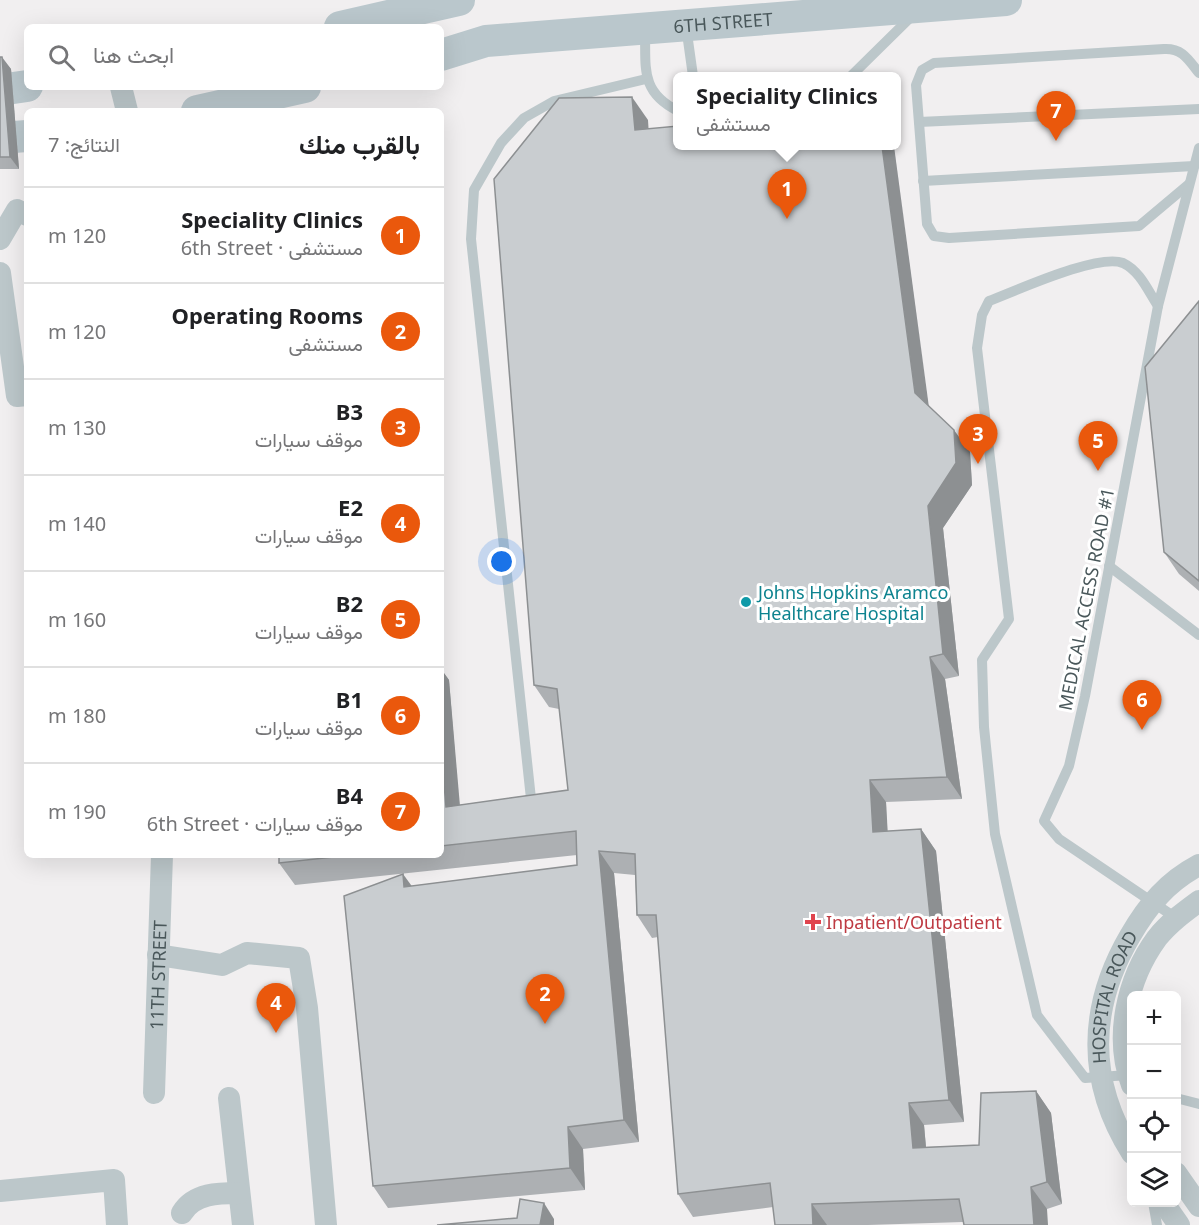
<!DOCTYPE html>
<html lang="ar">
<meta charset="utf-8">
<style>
:root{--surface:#fff;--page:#f6f6f6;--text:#202124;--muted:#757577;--line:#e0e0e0;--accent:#ea580c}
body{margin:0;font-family:"Noto Sans",Vazirmatn,sans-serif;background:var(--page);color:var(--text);direction:rtl}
.controls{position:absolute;right:18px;bottom:18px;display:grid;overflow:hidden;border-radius:9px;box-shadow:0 6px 24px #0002}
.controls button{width:54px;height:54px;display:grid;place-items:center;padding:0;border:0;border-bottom:2px solid var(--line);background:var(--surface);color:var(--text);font:30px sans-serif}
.you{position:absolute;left:502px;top:562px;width:21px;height:21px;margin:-15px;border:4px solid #fff;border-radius:50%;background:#1a73e8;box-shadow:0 0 0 9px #1a73e833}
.badge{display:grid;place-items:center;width:39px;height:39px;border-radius:50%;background:var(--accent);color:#fff;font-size:20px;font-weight:700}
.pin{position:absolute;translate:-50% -50px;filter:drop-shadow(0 2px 3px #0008)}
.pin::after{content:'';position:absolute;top:32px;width:21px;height:18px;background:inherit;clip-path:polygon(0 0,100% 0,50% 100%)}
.popup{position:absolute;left:673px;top:72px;width:228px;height:78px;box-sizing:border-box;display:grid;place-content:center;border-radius:9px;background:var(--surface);filter:drop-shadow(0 2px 4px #0005);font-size:20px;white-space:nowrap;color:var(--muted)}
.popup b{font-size:22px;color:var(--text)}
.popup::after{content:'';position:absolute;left:50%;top:100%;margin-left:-12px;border:12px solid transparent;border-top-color:var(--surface)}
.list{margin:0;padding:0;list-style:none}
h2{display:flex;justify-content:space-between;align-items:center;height:78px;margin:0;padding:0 24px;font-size:26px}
h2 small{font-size:20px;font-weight:400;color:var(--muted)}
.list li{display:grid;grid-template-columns:39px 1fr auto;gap:18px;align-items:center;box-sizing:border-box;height:96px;padding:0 24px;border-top:2px solid var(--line)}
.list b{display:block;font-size:22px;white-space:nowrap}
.list p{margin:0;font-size:20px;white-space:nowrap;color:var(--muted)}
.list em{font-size:20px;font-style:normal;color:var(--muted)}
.icon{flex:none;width:33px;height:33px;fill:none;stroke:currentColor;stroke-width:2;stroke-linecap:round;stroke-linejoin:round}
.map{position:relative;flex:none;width:1199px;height:1225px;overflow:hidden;direction:ltr}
.search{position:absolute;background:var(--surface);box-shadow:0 6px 24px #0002;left:24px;top:24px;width:420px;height:66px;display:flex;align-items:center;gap:15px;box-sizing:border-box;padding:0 21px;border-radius:9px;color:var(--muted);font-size:22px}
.panel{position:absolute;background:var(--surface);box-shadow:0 6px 24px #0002;left:24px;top:108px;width:420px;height:750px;border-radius:9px;direction:rtl}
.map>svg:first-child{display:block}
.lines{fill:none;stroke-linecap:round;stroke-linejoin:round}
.lane{stroke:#bcc7ca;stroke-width:10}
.street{stroke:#bcc7ca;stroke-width:22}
.secondary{stroke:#bac7cc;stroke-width:32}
.wall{fill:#adb0b3}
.shaded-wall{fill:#8d9092}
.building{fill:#c9cdd0;stroke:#8d9092;stroke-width:1.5}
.culture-dot{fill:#0f9aa8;stroke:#fff;stroke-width:2}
.health-dot{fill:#e0444e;stroke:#fff;stroke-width:2}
.labels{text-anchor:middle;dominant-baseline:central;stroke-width:6;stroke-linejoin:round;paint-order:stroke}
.street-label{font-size:18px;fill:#49575a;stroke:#fff}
.culture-label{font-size:18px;fill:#0d838f;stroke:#fff;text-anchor:start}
.health-label{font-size:18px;fill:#be3a42;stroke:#fff;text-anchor:start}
</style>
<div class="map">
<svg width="1199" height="1225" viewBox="0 0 1199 1225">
<rect width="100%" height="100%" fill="#f1eff0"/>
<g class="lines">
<!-- lane -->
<g class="lane">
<polyline points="686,26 693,76"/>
<path d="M645,32C646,68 640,92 678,111"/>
<polyline points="851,76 914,14"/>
<polyline points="919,122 1199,109"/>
<polyline points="923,181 1194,166"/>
<path d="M1189,184L1139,226L949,238L934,236L927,224L916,85L922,70L934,63L1164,49C1182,48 1188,59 1199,73"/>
<polyline points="1109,566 1199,635"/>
<polyline points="532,808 471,239 474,190 501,143 524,118 554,101 646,79"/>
<polyline points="1176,918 1059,839 1044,821 1069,766 1085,696 1158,306 1199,148"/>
<path d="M1129,1075L1085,1078L1037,1015L995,834L984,727L982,660L1009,619L977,348L982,315L989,301C1016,291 1098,253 1123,263C1140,271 1148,291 1158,306"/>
<polyline points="1176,1098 1199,1104"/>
<polyline points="1153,1202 1157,1225"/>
</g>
<!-- street -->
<g class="street">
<polyline points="121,87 127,111"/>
<polyline points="0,239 17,210 27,215"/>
<polyline points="0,273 17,396 27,395"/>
<polyline points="158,955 222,965 247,953 299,958 307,1008 326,1225"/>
<path d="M1132,1085C1114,1037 1127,979 1157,938C1169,923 1184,912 1199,901"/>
<path id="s1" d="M154,1093L162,855"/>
<polyline points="229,1098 243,1225"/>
<path id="s2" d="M1132,1153C1087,1082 1088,1008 1130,936C1148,905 1167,882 1199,865"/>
<polyline points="1176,1173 1199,1206"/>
<polyline points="0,1191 114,1180 117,1225"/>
<polyline points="1163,1202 1179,1225"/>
<path d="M182,1213C194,1193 219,1193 239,1193"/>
</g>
<!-- secondary -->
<g class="secondary">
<polyline points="340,27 459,0"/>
<path id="s3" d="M441,55L486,41L1006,0"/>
<polyline points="0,90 27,86"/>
<polyline points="197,111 305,87"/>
<polyline points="0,138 27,136"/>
</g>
</g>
<!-- wall -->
<g class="wall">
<polygon points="0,57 11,69 19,169 0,169"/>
<polygon points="648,120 648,129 929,406 970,452 972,485 943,528 959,676 945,679 962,799 886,802 887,831 921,829 936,851 964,1122 924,1125 926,1147 979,1145 1036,1091 1051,1113 1062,1204 1047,1209 963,1222 868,1225 775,1225 773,1207 693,1217 678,1194 658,937 652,938 637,915 635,875 614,873 639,1142 583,1149 585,1190 388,1208 373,1186 411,886 577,865 577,855 295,885 279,863 279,855 441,855 441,669 449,680 459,805 568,790 559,709 549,707 534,685"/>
<polygon points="1199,301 1199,591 1179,574 1164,552"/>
</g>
<!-- shaded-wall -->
<g class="shaded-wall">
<polygon points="2,57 11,69 19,169 10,157"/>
<polygon points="632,97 648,120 650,152 635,130"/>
<polygon points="882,146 894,146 930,415 915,393"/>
<polygon points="954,430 970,452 972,485 943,528 959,676 943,654 928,506"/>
<polygon points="930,657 945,679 962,799 947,777"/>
<polygon points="441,669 449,680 462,829 446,807 441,747"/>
<polygon points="870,780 886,802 889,854 873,832"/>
<polygon points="921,829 936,851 964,1122 949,1100"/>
<polygon points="599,851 614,873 639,1142 624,1120"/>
<polygon points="403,874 419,896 404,887"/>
<polygon points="1036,1091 1051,1113 1062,1204 1047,1182"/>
<polygon points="909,1103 924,1125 928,1170 913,1148"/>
<polygon points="568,1127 583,1149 585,1190 570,1168"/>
<polygon points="1031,1187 1047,1209 1048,1225 1034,1225"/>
<polygon points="544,1203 554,1219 554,1225 540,1225"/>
<polygon points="812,1204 827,1225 813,1225"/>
</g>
<!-- building -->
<g class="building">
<polygon points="0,57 2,57 10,157 0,157"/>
<polygon points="632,97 635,130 678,126 678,146 882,146 915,393 954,430 956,463 928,506 943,654 930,657 947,777 870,780 873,832 921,829 949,1100 909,1103 913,1148 979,1145 981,1093 1036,1091 1047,1182 1031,1187 1034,1225 964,1225 959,1199 812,1204 813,1225 775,1225 770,1183 678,1194 656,915 637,915 635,854 599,851 624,1120 568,1127 570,1168 373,1186 344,896 403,874 404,887 577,865 576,831 441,846 441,747 446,807 568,790 557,689 534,685 494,179 559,98"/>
<polygon points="1199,301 1199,581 1164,552 1145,367"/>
<polygon points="279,855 352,855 279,863"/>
<polygon points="520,1199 544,1203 540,1225 437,1225 517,1218"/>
</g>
<!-- markers -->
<circle class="culture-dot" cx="746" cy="602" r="6"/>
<path class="health-dot" d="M810 913h6v6h6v6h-6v6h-6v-6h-6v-6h6z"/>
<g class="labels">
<!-- street labels -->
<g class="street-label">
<text stroke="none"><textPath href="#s3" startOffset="285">6TH STREET</textPath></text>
<text transform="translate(1086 599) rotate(-79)">MEDICAL ACCESS ROAD #1</text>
<text stroke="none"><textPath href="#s1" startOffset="118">11TH STREET</textPath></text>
<text stroke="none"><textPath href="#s2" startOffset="165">HOSPITAL ROAD</textPath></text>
</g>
<!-- culture labels -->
<g class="culture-label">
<text x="758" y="592">Johns Hopkins Aramco<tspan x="758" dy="21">Healthcare Hospital</tspan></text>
</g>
<!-- health labels -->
<g class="health-label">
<text x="826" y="922">Inpatient/Outpatient</text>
</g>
</g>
</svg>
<div class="controls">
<button>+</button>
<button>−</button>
<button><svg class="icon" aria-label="locate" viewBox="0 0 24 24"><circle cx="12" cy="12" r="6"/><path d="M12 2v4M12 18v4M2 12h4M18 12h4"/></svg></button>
<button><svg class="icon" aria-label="layers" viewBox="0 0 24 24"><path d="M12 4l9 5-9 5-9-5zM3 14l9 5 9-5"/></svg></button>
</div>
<div class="you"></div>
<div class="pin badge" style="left:787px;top:219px">1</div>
<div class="popup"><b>Speciality Clinics</b>مستشفى</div>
<div class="pin badge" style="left:545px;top:1024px">2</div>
<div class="pin badge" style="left:978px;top:464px">3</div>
<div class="pin badge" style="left:276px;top:1033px">4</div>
<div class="pin badge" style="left:1098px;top:471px">5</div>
<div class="pin badge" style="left:1142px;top:730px">6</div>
<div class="pin badge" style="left:1056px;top:141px">7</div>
<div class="search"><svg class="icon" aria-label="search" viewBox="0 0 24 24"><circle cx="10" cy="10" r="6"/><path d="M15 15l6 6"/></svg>ابحث هنا</div>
<section class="panel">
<h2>بالقرب منك<small>النتائج: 7</small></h2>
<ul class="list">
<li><span class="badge">1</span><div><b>Speciality Clinics</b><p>مستشفى · 6th Street</p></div><em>120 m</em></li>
<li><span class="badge">2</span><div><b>Operating Rooms</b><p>مستشفى</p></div><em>120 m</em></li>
<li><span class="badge">3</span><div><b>B3</b><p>موقف سيارات</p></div><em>130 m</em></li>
<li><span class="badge">4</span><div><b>E2</b><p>موقف سيارات</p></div><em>140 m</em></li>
<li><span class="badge">5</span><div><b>B2</b><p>موقف سيارات</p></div><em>160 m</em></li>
<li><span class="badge">6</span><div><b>B1</b><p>موقف سيارات</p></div><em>180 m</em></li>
<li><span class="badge">7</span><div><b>B4</b><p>موقف سيارات · 6th Street</p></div><em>190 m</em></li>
</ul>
</section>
</div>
